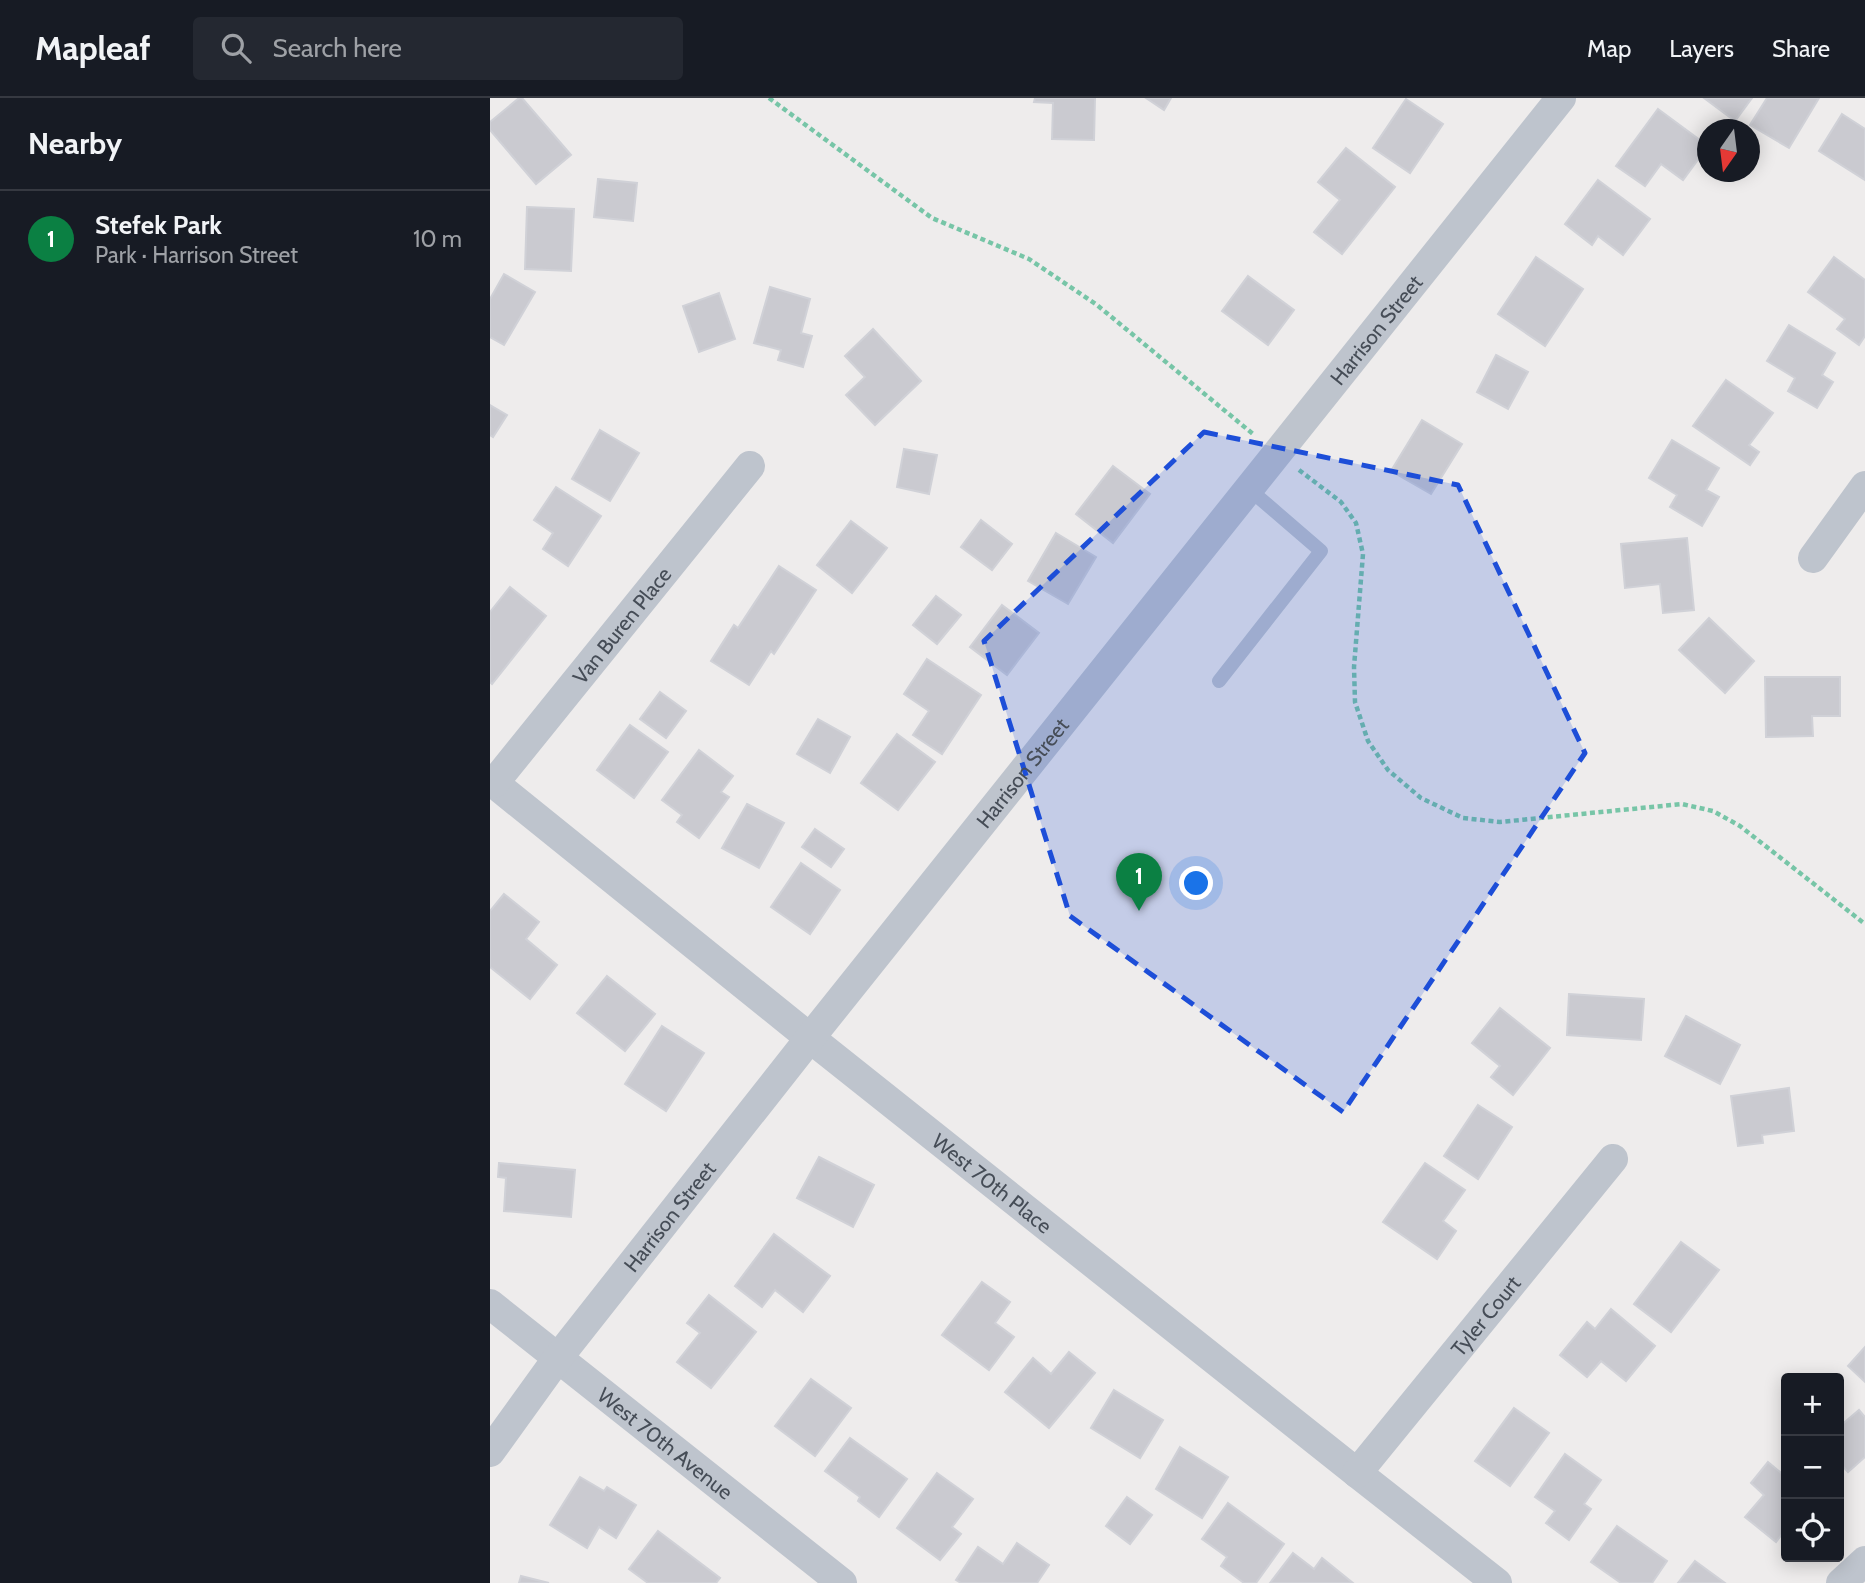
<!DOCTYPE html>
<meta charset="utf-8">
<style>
:root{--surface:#171b24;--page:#242831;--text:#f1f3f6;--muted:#9ea1a6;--line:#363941;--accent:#0b8043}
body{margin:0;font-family:Cabin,sans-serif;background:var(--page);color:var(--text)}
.controls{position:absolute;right:21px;bottom:21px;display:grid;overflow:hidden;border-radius:7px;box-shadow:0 4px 18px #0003}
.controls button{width:63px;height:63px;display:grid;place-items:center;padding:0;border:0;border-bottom:2px solid var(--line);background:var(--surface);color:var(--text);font:35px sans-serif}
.compass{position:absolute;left:1207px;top:21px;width:63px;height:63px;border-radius:50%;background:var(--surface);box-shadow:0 4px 18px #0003;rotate:194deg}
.you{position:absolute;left:707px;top:786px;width:24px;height:24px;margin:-18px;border:5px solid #fff;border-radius:50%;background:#1a73e8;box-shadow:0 0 0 10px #1a73e833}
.badge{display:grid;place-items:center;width:46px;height:46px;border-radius:50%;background:var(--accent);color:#fff;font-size:23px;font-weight:700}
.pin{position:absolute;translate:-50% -58px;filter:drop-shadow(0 2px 4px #0008)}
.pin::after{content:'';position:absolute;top:37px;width:24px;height:21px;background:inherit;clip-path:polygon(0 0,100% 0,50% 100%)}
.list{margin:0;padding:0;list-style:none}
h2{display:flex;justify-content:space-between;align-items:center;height:91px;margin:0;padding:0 28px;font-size:30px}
h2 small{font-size:23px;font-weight:400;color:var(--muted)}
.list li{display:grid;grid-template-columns:46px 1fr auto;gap:21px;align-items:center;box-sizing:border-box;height:98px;padding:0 28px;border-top:2px solid var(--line)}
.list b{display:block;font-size:26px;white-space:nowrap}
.list p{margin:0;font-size:23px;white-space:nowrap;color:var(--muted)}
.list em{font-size:23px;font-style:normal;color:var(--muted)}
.icon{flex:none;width:38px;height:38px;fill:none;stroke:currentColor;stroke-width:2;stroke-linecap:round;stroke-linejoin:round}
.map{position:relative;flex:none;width:1375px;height:1485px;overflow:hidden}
header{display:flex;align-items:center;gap:42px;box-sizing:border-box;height:98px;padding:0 35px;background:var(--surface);border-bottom:2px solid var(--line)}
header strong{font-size:33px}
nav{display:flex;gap:38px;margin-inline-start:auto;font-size:24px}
.search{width:490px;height:63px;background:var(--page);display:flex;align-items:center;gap:18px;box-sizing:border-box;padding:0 24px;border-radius:7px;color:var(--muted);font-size:26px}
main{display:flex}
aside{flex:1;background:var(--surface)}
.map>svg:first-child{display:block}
.building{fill:#cacad0;stroke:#d0d1d7;stroke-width:2}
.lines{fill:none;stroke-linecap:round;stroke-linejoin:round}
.path{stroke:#77c5a7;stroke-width:4.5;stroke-dasharray:5 3.5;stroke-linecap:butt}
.lane{stroke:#bec4cd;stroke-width:14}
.street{stroke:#bec4cd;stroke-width:30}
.marked{fill:#1d4ed8;fill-opacity:0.2;stroke:#1d4ed8;stroke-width:5;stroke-dasharray:14 9;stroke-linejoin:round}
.labels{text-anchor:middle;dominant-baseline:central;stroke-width:6;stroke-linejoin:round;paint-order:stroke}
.street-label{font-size:21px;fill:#464d57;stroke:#fff}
</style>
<header>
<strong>Mapleaf</strong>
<div class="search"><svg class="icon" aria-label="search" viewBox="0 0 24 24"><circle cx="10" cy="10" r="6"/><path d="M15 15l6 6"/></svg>Search here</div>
<nav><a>Map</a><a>Layers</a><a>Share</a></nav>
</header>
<main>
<aside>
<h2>Nearby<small></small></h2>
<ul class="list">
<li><span class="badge">1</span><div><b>Stefek Park</b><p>Park · Harrison Street</p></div><em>10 m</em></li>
</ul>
</aside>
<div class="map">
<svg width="1375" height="1485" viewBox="0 0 1375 1485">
<rect width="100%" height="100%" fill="#eeecec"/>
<!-- building -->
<g class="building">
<polygon points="29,0 32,0 81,57 46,86 0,32 0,24"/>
<polygon points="545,0 605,0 604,42 562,41 563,5 544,4"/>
<polygon points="656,0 681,0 674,12"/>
<polygon points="1214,0 1262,0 1245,23"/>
<polygon points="1277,0 1329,0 1299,50 1260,27"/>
<polygon points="916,1 953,26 920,75 883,50"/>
<polygon points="1168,11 1218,48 1193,82 1171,66 1155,88 1126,68"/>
<polygon points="1352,16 1375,31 1375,82 1329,53"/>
<polygon points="856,50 905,89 852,156 824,134 850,102 828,84"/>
<polygon points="108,81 147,85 143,123 104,119"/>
<polygon points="1108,82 1160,121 1133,157 1108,138 1102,147 1075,126"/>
<polygon points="37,109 84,111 81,173 35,171"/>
<polygon points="1046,159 1093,191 1055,248 1008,216"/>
<polygon points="1344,159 1375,182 1375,238 1369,247 1347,231 1355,221 1318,194"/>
<polygon points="14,176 45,194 14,247 0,239 0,201"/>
<polygon points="758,178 804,212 778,247 732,213"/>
<polygon points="280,189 320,201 311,235 322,238 313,269 288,262 291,252 264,245"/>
<polygon points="229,195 245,241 209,254 193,208"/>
<polygon points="1299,227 1345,255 1332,277 1343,284 1327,310 1298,293 1305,280 1277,263"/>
<polygon points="383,231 431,283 385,327 356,297 375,279 355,258"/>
<polygon points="1006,257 1038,274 1018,311 987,294"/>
<polygon points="1236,282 1283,315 1259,347 1269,354 1260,367 1203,328"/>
<polygon points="0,307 17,317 3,339 0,337"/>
<polygon points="932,322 972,346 941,396 901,373"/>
<polygon points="110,332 149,355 120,403 82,381"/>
<polygon points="1182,342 1229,370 1216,392 1229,399 1212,428 1180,409 1187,397 1159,380"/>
<polygon points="414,351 447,357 439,396 407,389"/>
<polygon points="623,368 660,396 623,445 586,416"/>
<polygon points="66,389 111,418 78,468 53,451 63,435 44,422"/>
<polygon points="491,422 522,446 502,472 471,449"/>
<polygon points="361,423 397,450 362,495 327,467"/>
<polygon points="566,435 606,459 578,506 538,483"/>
<polygon points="1197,440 1204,512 1173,515 1170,486 1135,490 1131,446"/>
<polygon points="289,468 326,492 284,556 281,553 259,587 221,563 244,527 248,530"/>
<polygon points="20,489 56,518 2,586 0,584 0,514"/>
<polygon points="446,498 471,517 447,546 423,527"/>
<polygon points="512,507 549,535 517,577 480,549"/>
<polygon points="1219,520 1264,563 1235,595 1189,552"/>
<polygon points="437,561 491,597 452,656 423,637 439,613 414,596"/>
<polygon points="1275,579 1350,579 1350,618 1322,618 1323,638 1276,639"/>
<polygon points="170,594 196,613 176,640 150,621"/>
<polygon points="328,621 360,639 340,675 307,656"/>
<polygon points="140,627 178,654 144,700 107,672"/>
<polygon points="407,636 445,664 408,712 371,685"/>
<polygon points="209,652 243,678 231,694 239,699 209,740 187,724 192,717 172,702"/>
<polygon points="257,706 294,725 269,770 232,750"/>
<polygon points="325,731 354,751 341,769 312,749"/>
<polygon points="311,765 350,792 320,836 281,809"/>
<polygon points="14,796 49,824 36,841 67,867 40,901 0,869 0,813"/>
<polygon points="117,878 165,916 135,953 87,915"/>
<polygon points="1079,896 1154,901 1151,942 1077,937"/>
<polygon points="1010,910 1060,950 1023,997 1001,979 1010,968 982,945"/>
<polygon points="1196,918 1250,947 1230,986 1175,958"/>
<polygon points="172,928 214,955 176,1013 135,986"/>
<polygon points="1299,990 1304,1033 1272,1037 1273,1045 1248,1048 1241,998"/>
<polygon points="988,1007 1022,1029 988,1081 954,1058"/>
<polygon points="329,1059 384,1087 363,1129 307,1100"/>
<polygon points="9,1065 85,1072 81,1119 14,1113 16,1080 8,1079"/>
<polygon points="935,1065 975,1092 953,1123 966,1133 947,1161 893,1124"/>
<polygon points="284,1136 340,1178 313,1214 285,1192 272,1209 245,1188"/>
<polygon points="1191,1144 1229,1172 1181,1234 1144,1206"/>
<polygon points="492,1184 520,1204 505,1225 524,1239 499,1272 452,1237"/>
<polygon points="219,1197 266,1234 221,1290 187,1264 210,1235 197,1225"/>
<polygon points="1121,1211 1165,1248 1136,1283 1111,1263 1097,1279 1070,1257 1097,1224 1105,1231"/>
<polygon points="1375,1249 1375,1284 1358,1268"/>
<polygon points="579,1254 605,1275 559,1330 515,1294 543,1260 561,1276"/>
<polygon points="321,1281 361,1310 325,1358 285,1328"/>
<polygon points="624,1292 673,1322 650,1360 601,1330"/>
<polygon points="1024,1310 1059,1335 1020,1388 985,1363"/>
<polygon points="1369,1312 1375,1319 1375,1359 1358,1374 1349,1364 1349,1329"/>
<polygon points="360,1340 417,1381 389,1419 368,1403 370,1399 335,1373"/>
<polygon points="690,1349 738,1379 712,1420 666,1391"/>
<polygon points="1075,1356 1111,1382 1094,1406 1101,1411 1079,1442 1056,1425 1065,1413 1045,1399"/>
<polygon points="1278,1364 1296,1379 1296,1431 1286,1444 1255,1419 1274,1397 1261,1385"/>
<polygon points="447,1375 483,1401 462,1429 471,1436 450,1462 407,1430"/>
<polygon points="90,1379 114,1393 117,1389 146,1407 126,1440 109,1429 97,1450 60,1427"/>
<polygon points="637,1399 662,1417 640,1446 616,1428"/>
<polygon points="738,1405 794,1446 766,1485 754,1485 731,1468 737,1459 712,1441"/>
<polygon points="1127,1428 1177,1463 1162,1485 1131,1485 1101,1464"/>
<polygon points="168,1433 230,1480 226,1485 158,1485 139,1471"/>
<polygon points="527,1445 559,1467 547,1485 471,1485 466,1482 488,1449 513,1466"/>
<polygon points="803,1455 824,1471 832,1460 863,1485 780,1485"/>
<polygon points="1205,1463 1235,1485 1188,1485"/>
<polygon points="31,1478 59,1485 29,1485"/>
</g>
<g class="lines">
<!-- path -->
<g class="path">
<polyline points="279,0 442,120 539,161 607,207 763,336"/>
<polyline points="809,372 851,404 866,425 873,456 864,569 865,604 878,643 898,672 931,700 973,720 1010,724 1192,706 1223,713 1250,728 1375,826"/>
</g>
<!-- lane -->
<polyline class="lane" points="729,583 831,453 759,391"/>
<!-- street -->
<g class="street">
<polyline points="1323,460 1375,388"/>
<path id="s1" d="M0,682L320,940L867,1375L1007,1485"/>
<path id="s2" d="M4,685L260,368"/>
<path id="s3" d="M0,1206L352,1485"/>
<path id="s4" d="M0,1354L67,1261L320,940L1071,0"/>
<path id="s5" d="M867,1375L1123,1061"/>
<polyline points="1351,1485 1375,1463"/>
</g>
</g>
<!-- marked area -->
<path class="marked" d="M714,334L968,387L1095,655L853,1014L580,818L494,543Z"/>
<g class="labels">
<!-- street labels -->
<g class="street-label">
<text stroke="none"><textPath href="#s4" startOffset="1430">Harrison Street</textPath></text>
<text stroke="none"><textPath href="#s2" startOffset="203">Van Buren Place</textPath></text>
<text stroke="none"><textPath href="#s4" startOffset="863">Harrison Street</textPath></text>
<text stroke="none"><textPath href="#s1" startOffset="644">West 70th Place</textPath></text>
<text stroke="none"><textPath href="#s4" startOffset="296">Harrison Street</textPath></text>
<text stroke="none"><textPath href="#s5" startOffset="203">Tyler Court</textPath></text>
<text stroke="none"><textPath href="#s3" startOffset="224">West 70th Avenue</textPath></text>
</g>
</g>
</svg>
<div class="controls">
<button>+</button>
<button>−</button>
<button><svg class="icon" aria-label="locate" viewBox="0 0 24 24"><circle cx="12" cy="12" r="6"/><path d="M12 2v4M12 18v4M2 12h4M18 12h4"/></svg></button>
</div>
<svg class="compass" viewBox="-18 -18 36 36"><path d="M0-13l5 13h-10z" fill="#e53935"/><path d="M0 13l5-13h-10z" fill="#9ea1a6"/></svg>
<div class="you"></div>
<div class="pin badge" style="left:649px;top:813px">1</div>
</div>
</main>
